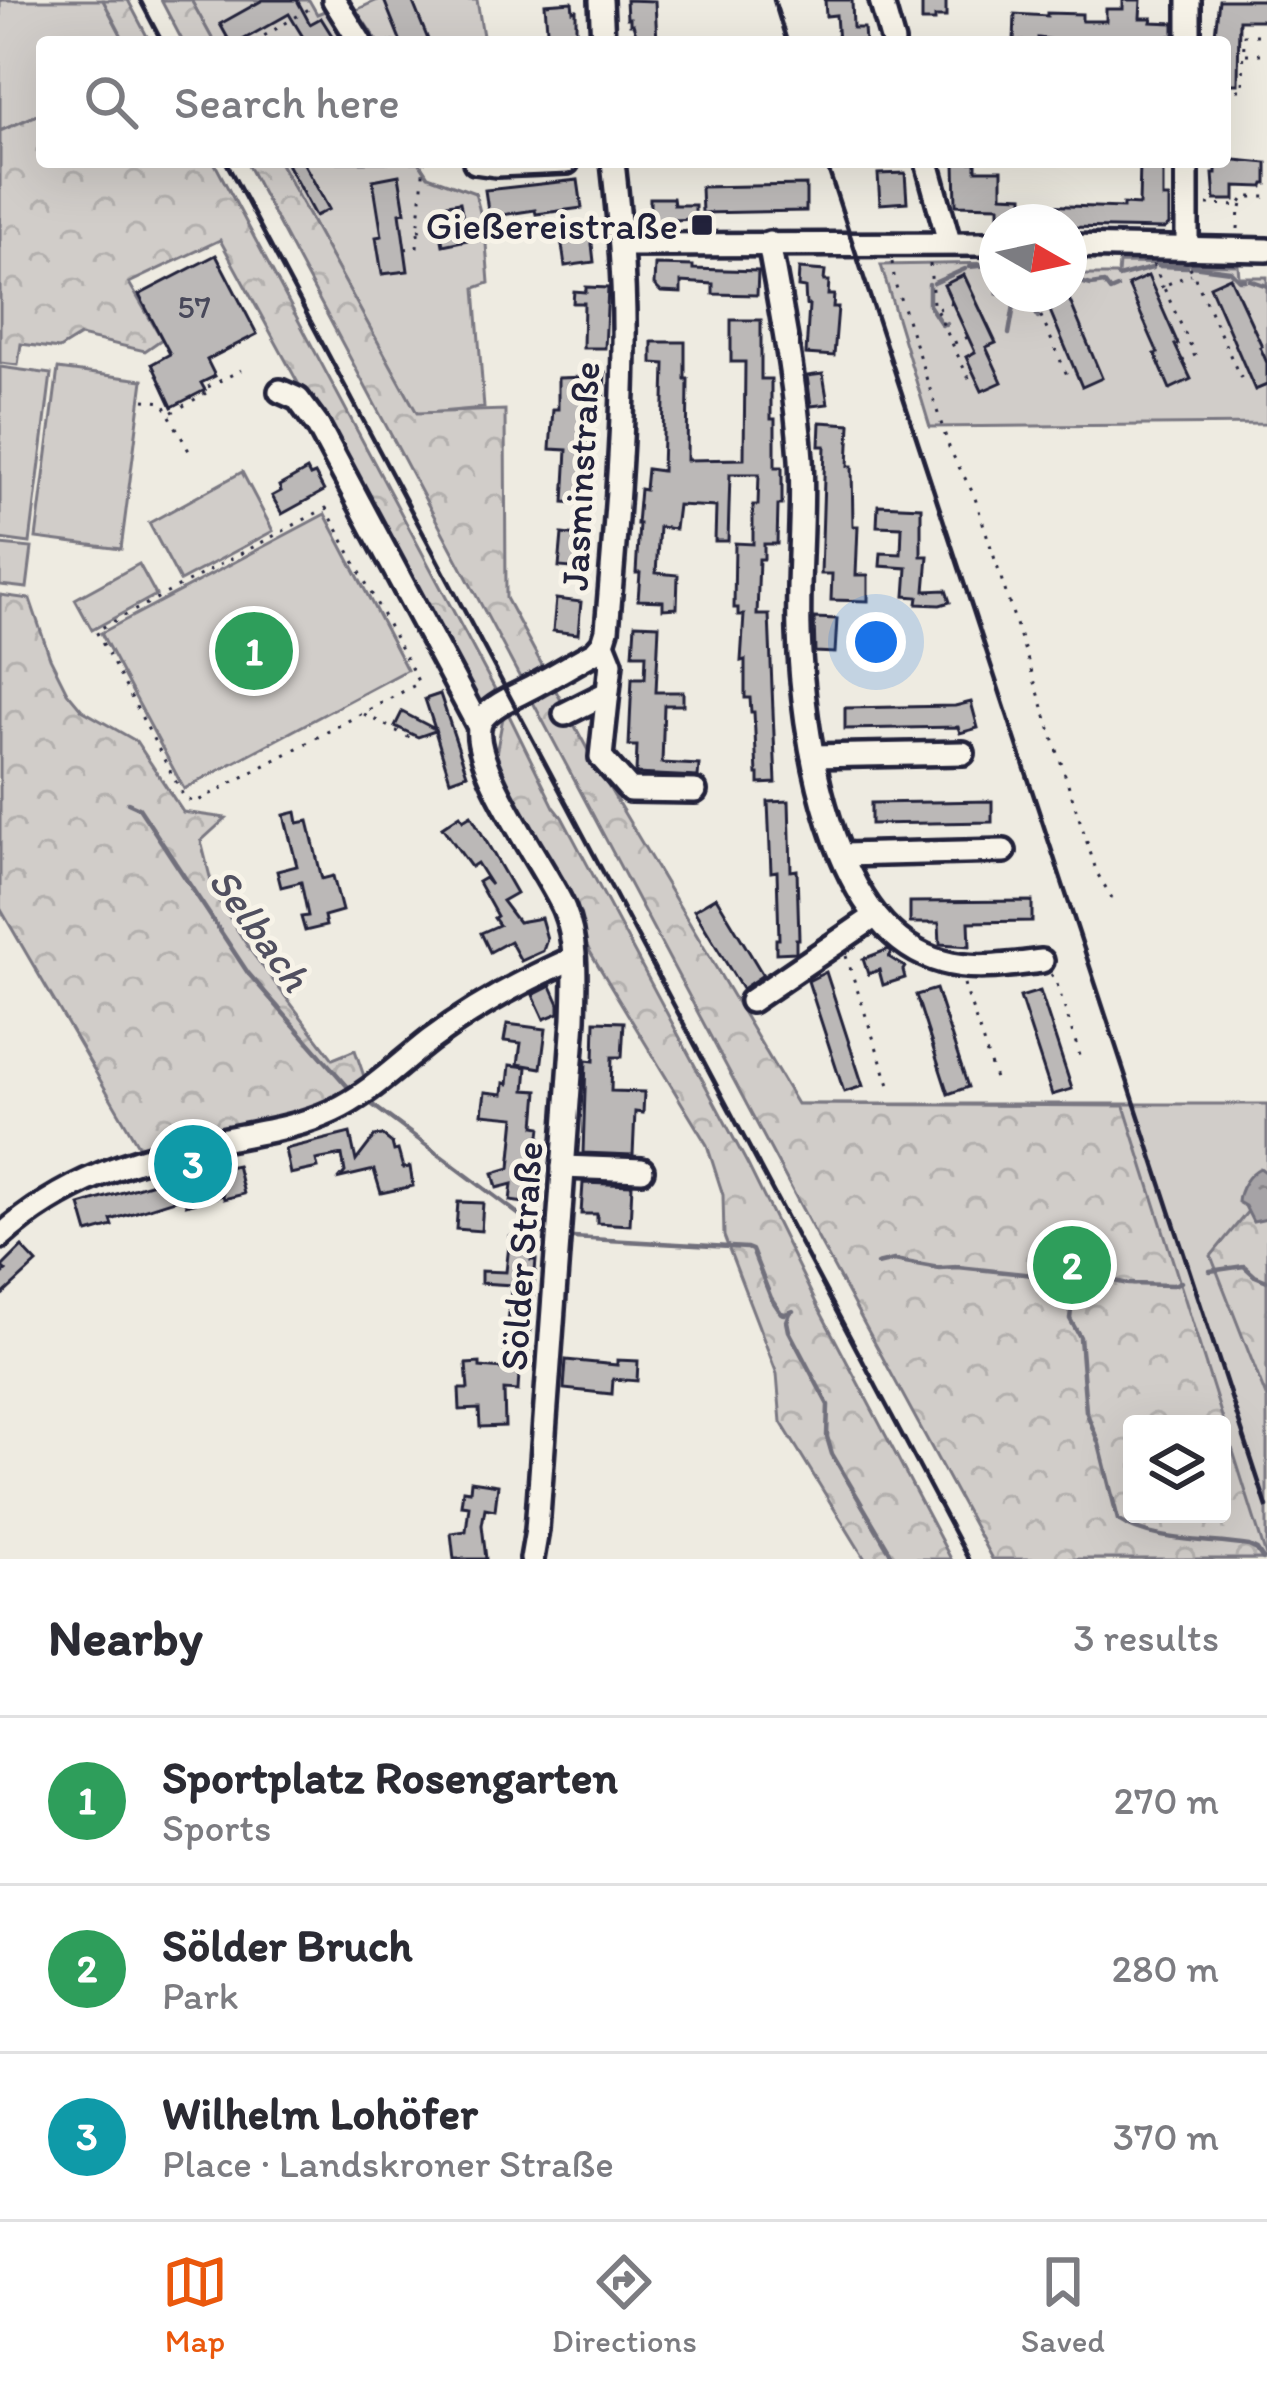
<!DOCTYPE html>
<meta charset="utf-8">
<style>
:root{--surface:#fff;--page:#f7f7f7;--text:#2b2b33;--muted:#7c7c81;--line:#e1e1e2;--accent:#ea580c}
body{margin:0;font-family:Itim,sans-serif;background:var(--page);color:var(--text)}
.controls{position:absolute;right:36px;bottom:36px;display:grid;overflow:hidden;border-radius:12px;box-shadow:0 12px 48px #0002}
.controls button{width:108px;height:108px;display:grid;place-items:center;padding:0;border:0;border-bottom:3px solid var(--line);background:var(--surface);color:var(--text);font:60px sans-serif}
.compass{position:absolute;left:979px;top:204px;width:108px;height:108px;border-radius:50%;background:var(--surface);box-shadow:0 12px 48px #0002;rotate:99deg}
.you{position:absolute;left:876px;top:642px;width:42px;height:42px;margin:-30px;border:9px solid #fff;border-radius:50%;background:#1a73e8;box-shadow:0 0 0 18px #1a73e833}
.badge{display:grid;place-items:center;width:78px;height:78px;border-radius:50%;background:var(--accent);color:#fff;font-size:39px;font-weight:700}
.pin{position:absolute;translate:-50% -50%;border:6px solid #fff;box-shadow:0 3px 12px #0006}
.list{margin:0;padding:0;list-style:none}
h2{display:flex;justify-content:space-between;align-items:center;height:156px;margin:0;padding:0 48px;font-size:51px}
h2 small{font-size:39px;font-weight:400;color:var(--muted)}
.list li{display:grid;grid-template-columns:78px 1fr auto;gap:36px;align-items:center;box-sizing:border-box;height:168px;padding:0 48px;border-top:3px solid var(--line)}
.list b{display:block;font-size:45px;white-space:nowrap}
.list p{margin:0;font-size:39px;white-space:nowrap;color:var(--muted)}
.list em{font-size:39px;font-style:normal;color:var(--muted)}
.icon{flex:none;width:66px;height:66px;fill:none;stroke:currentColor;stroke-width:2;stroke-linecap:round;stroke-linejoin:round}
.map{position:relative;flex:none;width:1267px;height:1559px;overflow:hidden}
.search{position:absolute;background:var(--surface);box-shadow:0 12px 48px #0002;left:36px;right:36px;top:36px;height:132px;display:flex;align-items:center;gap:30px;box-sizing:border-box;padding:0 42px;border-radius:12px;color:var(--muted);font-size:45px}
.sheet{height:660px;background:var(--surface)}
nav{display:flex;justify-content:space-around;align-items:center;box-sizing:border-box;height:168px;border-top:3px solid var(--line);background:var(--surface);font-size:33px;color:var(--muted)}
nav a{display:grid;justify-items:center;gap:6px}
nav .on{color:var(--accent)}
.map>svg:first-child{display:block}
.green{fill:#d1cdc9;stroke:#7a7882;stroke-width:3;fill-rule:evenodd}
.forest{fill:url(#forest-crowns);stroke:#7a7882;stroke-width:3;fill-rule:evenodd}
.water{fill:url(#water-ripples);stroke:#716f7b;stroke-width:3}
.lines{fill:none;stroke-linecap:round;stroke-linejoin:round}
.stream{stroke:#716f7b;stroke-width:4.5}
.building{fill:#bbb8b7;stroke:#22223b;stroke-width:3}
.minor-casing{stroke:#22223b;stroke-width:30}
.path{stroke:#22223b;stroke-width:3;stroke-dasharray:3 9;stroke-linecap:butt}
.minor{stroke:#f7f3e8;stroke-width:21}
.rail{stroke:#22223b;stroke-width:4.5}
.poi-dot{fill:#22223b;stroke:#f7f3e8;stroke-width:4.5}
.labels{text-anchor:middle;dominant-baseline:central;stroke-width:10;stroke-linejoin:round;paint-order:stroke}
.number-label{font-size:33px;fill:#48485a}
.poi-label{font-size:39px;fill:#22223b;stroke:#f7f3e8;text-anchor:end}
.street-label{font-size:39px;fill:#22223b;stroke:#f7f3e8}
.water-label{font-size:42px;font-style:italic;fill:#504f60;stroke:#f7f3e8}
</style>
<div class="map">
<svg width="1267" height="1559" viewBox="0 0 1267 1559">
<defs>
<pattern id="forest-crowns" width="20" height="18" patternUnits="userSpaceOnUse" patternTransform="scale(3)"><rect width="20" height="18" fill="#d1cdc9"/><path d="M2 6a3 3 0 1 1 6 0M12 15a3 3 0 1 1 6 0" fill="none" stroke="#b3b0ae"/></pattern>
<pattern id="water-ripples" width="26" height="14" patternUnits="userSpaceOnUse" patternTransform="scale(3)"><rect width="26" height="14" fill="#a6a3a6"/><path d="M2 4q2-2 4 0t4 0M15 11q2-2 4 0t4 0" fill="none" stroke="#878488"/></pattern>
</defs>
<rect width="100%" height="100%" fill="#eeebe1"/>
<filter id="ink" filterUnits="userSpaceOnUse"><feTurbulence type="fractalNoise" baseFrequency=".00833" numOctaves="2"/><feDisplacementMap in="SourceGraphic" scale="24" xChannelSelector="R" yChannelSelector="G"/><feConvolveMatrix kernelMatrix="1 2 1 2 8 2 1 2 1" color-interpolation-filters="sRGB"/></filter>
<g filter="url(#ink)">
<!-- green -->
<g class="green">
<polygon points="0,0 103,0 125,42 42,42 42,113 0,131"/>
<polygon points="191,0 309,0 317,14 327,10 345,42 214,42"/>
<polygon points="378,0 477,0 484,42 378,42 356,10"/>
<polygon points="279,162 419,162 428,176 475,193 485,231 489,283 475,288 484,408 417,414"/>
<polygon points="997,263 997,294 1069,294 1069,275 1118,275 1119,263 1238,265 1239,277 1267,277 1267,424 930,427 881,265"/>
<polygon points="0,367 51,374 30,543 0,539"/>
<polygon points="58,369 143,380 121,549 36,538"/>
<polygon points="242,472 273,531 180,581 149,523"/>
<polygon points="325,514 407,670 184,789 101,633"/>
<polygon points="0,545 32,548 27,588 0,585"/>
<polygon points="139,564 156,595 92,630 75,599"/>
<path d="M797,1104H1267V1559H1026ZM1132,1424H1222V1514H1132Z"/>
</g>
<!-- forest -->
<g class="forest">
<polygon points="103,0 128,0 150,42 125,42"/>
<polygon points="161,0 191,0 214,42 183,42"/>
<polygon points="42,113 42,162 214,162 499,697 487,704 471,700 220,240 129,283 162,339 145,351 80,336 59,349 21,344 18,365 0,363 0,131"/>
<path d="M246,162H279L417,413L505,410L506,598L598,769L797,1104L1124,1106L1267,1559H992L815,1233ZM1132,1424H1222V1514H1132Z"/>
<polygon points="0,595 30,599 50,658 67,692 82,710 136,741 183,812 226,818 201,841 214,893 250,950 333,1059 355,1050 366,1082 323,1109 233,1132 196,1135 142,1152 0,908"/>
<polygon points="505,707 554,807 562,817 748,1165 818,1307 951,1559 865,1559 781,1422 777,1374 724,1236 723,1195 707,1145 589,950 495,759"/>
<polygon points="1267,1188 1267,1399 1211,1256"/>
</g>
<!-- water -->
<path class="water" d="M1260,1168L1267,1173V1219L1253,1222L1245,1206L1238,1202C1239,1189 1248,1174 1260,1168Z"/>
<g class="lines">
<!-- stream -->
<g class="stream">
<polyline points="1158,266 1187,267"/>
<polyline points="1192,266 1230,271 1239,280 1245,280"/>
<polyline points="969,267 997,264"/>
<polyline points="1118,277 1152,268"/>
<polyline points="1069,279 1073,281"/>
<polyline points="1250,280 1267,286"/>
<polyline points="1077,281 1091,285 1104,283 1110,291 1117,288"/>
<polyline points="934,283 965,269"/>
<polyline points="929,284 929,305 942,325"/>
<polyline points="1018,294 1031,302 1038,317"/>
<polyline points="945,324 947,323"/>
<polyline points="1009,334 1016,294"/>
<polyline points="128,803 139,808 248,973 348,1087"/>
<polyline points="366,1100 545,1234"/>
<polyline points="573,1238 747,1248 752,1250 771,1298 781,1313 785,1314 793,1311"/>
<polyline points="877,1264 894,1260 939,1268 958,1267 1071,1279 1106,1279 1128,1284 1173,1285 1181,1282"/>
<polyline points="1210,1271 1244,1266 1255,1276 1267,1281"/>
<path d="M1061,1278L1071,1310L1070,1319L1080,1337L1086,1411L1099,1444L1118,1520C1152,1543 1209,1539 1249,1546L1257,1550L1263,1559"/>
<polyline points="790,1313 787,1321 789,1331 828,1405 827,1437 832,1454 894,1559"/>
</g>
</g>
<!-- building -->
<g class="building">
<polygon points="263,0 297,0 310,24 321,18 336,42 306,42 289,14 239,42 230,42 220,24"/>
<polygon points="384,0 412,0 429,42 401,42"/>
<polygon points="626,0 655,1 657,42 642,42 642,36 637,37 633,24 630,24 630,18 627,18"/>
<polygon points="825,0 852,0 853,28 864,28 865,42 838,42 836,15 826,16"/>
<polygon points="922,0 946,0 946,17 935,17 935,21 922,21"/>
<polygon points="1123,0 1141,0 1140,18 1152,18 1151,22 1174,23 1174,36 1170,36 1170,42 1072,42 1038,38 1038,42 1014,41 1015,14 1047,16 1047,13 1082,14 1082,21 1106,21 1106,9 1123,9"/>
<polygon points="1219,0 1267,0 1267,20 1239,20 1238,84 1225,84 1225,42 1214,42"/>
<polygon points="572,2 573,11 576,10 576,42 548,42 545,4"/>
<polygon points="1225,159 1267,163 1267,184 1264,184 1263,187 1235,186 1235,200 1215,200 1213,174 1216,174 1216,162 1225,162"/>
<polygon points="286,162 303,162 329,209 315,216"/>
<polygon points="955,162 976,162 976,170 1002,170 1002,195 1023,196 1023,201 1040,202 1040,205 1123,208 1123,204 1139,205 1140,162 1163,162 1163,198 1169,198 1169,225 1164,229 1069,227 1069,222 999,222 999,206 956,205"/>
<polygon points="905,173 907,202 880,204 878,174"/>
<polygon points="399,175 405,212 400,213 408,271 382,274 376,237 382,236 373,180"/>
<polygon points="578,180 582,208 536,214 535,210 489,217 485,190"/>
<polygon points="806,185 806,211 702,213 701,187"/>
<polygon points="650,198 673,198 674,205 695,205 695,219 674,220 674,224 650,224"/>
<polygon points="460,202 467,240 443,245 436,206"/>
<polygon points="591,235 594,262 565,266 561,238"/>
<polygon points="216,255 257,334 207,360 215,376 201,383 205,390 172,407 152,364 170,354 139,295"/>
<polygon points="655,265 693,266 693,269 758,271 757,295 713,294 713,284 681,282 681,293 661,292 654,285"/>
<polygon points="799,269 825,271 824,281 829,281 828,295 834,295 833,307 838,307 834,356 806,354 809,305 806,305 805,288 798,287"/>
<polygon points="964,275 996,343 986,347 1002,382 982,391 966,357 975,352 944,285"/>
<polygon points="1148,276 1178,344 1175,345 1191,379 1170,389 1155,354 1158,353 1128,285"/>
<polygon points="1230,277 1262,346 1260,347 1267,363 1267,385 1255,390 1210,286"/>
<polygon points="586,287 608,288 605,348 583,348 584,303 573,303 574,291 586,292"/>
<polygon points="1043,294 1067,294 1102,378 1082,387"/>
<polygon points="731,320 761,320 761,379 771,379 771,419 775,419 775,467 782,467 782,505 778,505 777,544 764,544 764,559 759,559 757,615 769,615 776,783 759,784 759,774 757,774 754,712 751,712 750,698 745,698 745,660 741,661 744,615 738,615 738,608 734,608 735,543 753,544 753,505 758,505 759,474 730,474 728,541 715,541 716,507 678,505 675,529 659,527 656,573 678,575 677,608 663,609 663,601 638,600 640,573 636,573 639,524 637,524 640,489 645,490 647,469 662,471 665,364 652,363 652,342 685,342 685,379 688,379 687,460 744,459 745,362 731,362"/>
<polygon points="586,371 605,372 604,395 589,394 585,471 592,471 590,504 564,502 567,450 550,449 553,409 558,409 558,378 586,377"/>
<polygon points="823,374 828,404 811,406 807,376"/>
<polygon points="820,422 850,424 848,466 852,466 853,526 858,526 856,575 868,575 868,601 831,600 832,574 821,574 825,446 819,446"/>
<polygon points="307,470 310,476 315,474 324,491 282,514 272,496 281,491 279,486"/>
<polygon points="878,505 921,507 921,556 928,556 925,591 946,590 950,602 940,605 917,604 918,597 905,596 907,568 880,566 881,553 901,554 902,527 877,526"/>
<polygon points="562,534 587,537 584,569 559,567"/>
<polygon points="556,599 581,602 578,634 553,631"/>
<polygon points="814,618 837,619 835,653 815,652"/>
<polygon points="635,624 659,625 656,692 683,692 683,705 664,705 662,763 699,765 698,777 636,774 637,746 629,746 632,678 645,678 646,654 633,654"/>
<polygon points="440,694 467,774 450,780 435,731 418,737 395,726 402,712 435,729 425,699"/>
<polygon points="971,702 978,728 960,733 958,727 845,729 845,708 955,706"/>
<polygon points="789,801 791,871 797,870 799,939 796,939 796,952 776,953 776,939 779,939 777,871 771,872 768,802"/>
<polygon points="992,801 992,822 871,824 871,803"/>
<polygon points="296,812 298,823 308,821 322,879 333,876 342,911 324,916 326,926 305,931 301,917 308,916 301,882 281,887 277,871 297,866 284,815"/>
<polygon points="460,815 463,820 471,815 516,893 502,901 518,922 541,918 547,939 543,951 521,961 510,941 490,952 481,933 499,925 494,918 497,916 478,882 485,878 491,885 477,863 471,867 442,827"/>
<polygon points="716,897 763,975 742,989 694,910"/>
<polygon points="1032,901 1032,921 969,922 970,946 940,944 939,923 910,923 910,902"/>
<polygon points="889,949 892,952 889,957 905,967 903,970 905,978 883,985 879,970 868,974 863,959"/>
<polygon points="826,972 863,1086 844,1092 808,981"/>
<polygon points="551,986 559,1004 559,1013 544,1019 533,995"/>
<polygon points="936,989 968,1087 948,1094 916,995"/>
<polygon points="1040,991 1072,1089 1052,1095 1020,997"/>
<polygon points="595,1021 624,1022 622,1057 612,1057 611,1091 644,1092 643,1113 635,1112 633,1155 583,1153 586,1060 594,1061"/>
<polygon points="507,1024 546,1029 541,1068 518,1064 521,1043 504,1041"/>
<polygon points="510,1065 527,1067 525,1090 538,1091 535,1126 541,1127 532,1204 510,1201 512,1184 497,1188 493,1173 510,1168 515,1117 482,1114 485,1092 503,1094 504,1083 508,1084"/>
<polygon points="350,1133 356,1161 375,1136 382,1135 392,1143 394,1151 398,1150 403,1168 410,1167 413,1186 381,1193 374,1170 340,1178 345,1172 342,1155 316,1160 318,1168 290,1174 285,1149"/>
<polygon points="237,1165 244,1194 224,1199 223,1195 186,1205 184,1197 111,1220 113,1226 88,1233 80,1205 163,1180"/>
<polygon points="583,1183 632,1185 630,1225 597,1223 597,1214 581,1214"/>
<polygon points="458,1202 483,1203 481,1231 456,1229"/>
<polygon points="510,1236 534,1238 531,1260 536,1260 528,1354 520,1354 518,1391 504,1390 505,1426 480,1427 479,1409 460,1410 459,1389 468,1389 466,1364 480,1363 480,1367 503,1369 512,1285 481,1283 481,1271 506,1272"/>
<polygon points="22,1247 37,1263 0,1297 0,1276 6,1271 2,1267"/>
<polygon points="566,1360 617,1365 617,1360 638,1361 637,1381 613,1379 612,1394 564,1389"/>
<polygon points="471,1481 498,1485 495,1510 485,1508 482,1525 486,1559 454,1559 451,1533 466,1531 469,1506 461,1505 463,1490 470,1491"/>
</g>
<g class="lines">
<!-- minor casing -->
<g class="minor-casing">
<g id="minor">
<polyline points="334,0 360,42"/>
<polyline points="601,0 603,42"/>
<polyline points="881,0 893,42"/>
<polyline points="1189,42 1189,0"/>
<polyline points="475,162 496,165 567,162"/>
<polyline points="927,162 949,242"/>
<path d="M769,243C782,315 796,386 801,459C804,516 797,574 799,632C802,730 829,932 943,962C975,971 1009,965 1042,961"/>
<polyline points="622,245 997,244"/>
<polyline points="1069,246 1267,250"/>
<polyline points="1187,249 1187,162"/>
<polyline points="280,391 298,399 318,426 478,725"/>
<polyline points="603,643 611,663 601,757 630,790 695,791"/>
<polyline points="565,714 607,693"/>
<polyline points="813,756 963,753"/>
<polyline points="843,855 1004,851"/>
<polyline points="751,1001 874,917"/>
<polyline points="563,1167 642,1170"/>
<path d="M0,1237C64,1180 134,1158 216,1141C255,1133 297,1128 333,1111C368,1095 399,1064 430,1040C473,1008 524,980 574,958"/>
<path d="M532,1559L537,1530L574,1019C575,983 578,943 564,909C549,872 458,750 483,718C496,702 521,694 538,684C557,674 576,662 595,652L603,643L607,630C615,536 623,441 624,346C625,284 620,223 613,162"/>
</g>
</g>
<!-- path -->
<g class="path">
<polyline points="254,42 314,6"/>
<polyline points="1246,54 1267,54"/>
<polyline points="1225,90 1243,90 1244,35 1267,35"/>
<polyline points="1207,205 1239,206 1245,197 1267,197"/>
<polyline points="1238,229 1239,206 1249,208"/>
<polyline points="418,230 440,228"/>
<polyline points="405,249 417,247 424,162"/>
<polyline points="892,262 895,283 950,450 974,495 1097,873 1112,898"/>
<polyline points="930,264 933,303 968,377 974,375"/>
<polyline points="1153,264 1163,286 1155,290"/>
<polyline points="1190,267 1240,377 1247,373"/>
<polyline points="1031,294 1067,375 1074,372"/>
<polyline points="938,309 952,303"/>
<polyline points="954,343 968,337"/>
<polyline points="1182,361 1195,355 1163,286 1191,274"/>
<polyline points="144,400 163,402 169,414 208,392 206,388 241,370"/>
<polyline points="170,416 189,451"/>
<polygon points="326,508 419,683 196,802 185,799 96,631"/>
<polyline points="364,714 416,741"/>
<polyline points="846,956 889,1085"/>
<polyline points="1051,974 1056,981 1082,1062"/>
<polyline points="964,984 997,1085"/>
</g>
<!-- minor -->
<use href="#minor" class="minor"/>
<!-- rail -->
<g class="rail">
<polyline points="140,0 162,42"/>
<polyline points="774,0 787,42"/>
<polyline points="226,162 968,1559"/>
<polyline points="826,162 1267,1507"/>
</g>
</g>
</g>
<!-- markers -->
<rect class="poi-dot" x="690" y="213" width="24" height="24" rx="6"/>
<g class="labels">
<!-- number labels -->
<g class="number-label">
<text x="194" y="306">57</text>
</g>
<!-- poi labels -->
<g class="poi-label">
<text x="678" y="225">Gießereistraße</text>
</g>
<!-- street labels -->
<g class="street-label">
<text transform="translate(580 476) rotate(-87)">Jasminstraße</text>
<text transform="translate(521 1256) rotate(-86)">Sölder Straße</text>
</g>
<!-- water labels -->
<g class="water-label">
<text transform="translate(260 929) rotate(54)">Selbach</text>
</g>
</g>
</svg>
<div class="controls">
<button><svg class="icon" aria-label="layers" viewBox="0 0 24 24"><path d="M12 4l9 5-9 5-9-5zM3 14l9 5 9-5"/></svg></button>
</div>
<svg class="compass" viewBox="-18 -18 36 36"><path d="M0-13l5 13h-10z" fill="#e53935"/><path d="M0 13l5-13h-10z" fill="#7c7c81"/></svg>
<div class="you"></div>
<div class="pin badge" style="left:254px;top:651px;background:#2e9e5b">1</div>
<div class="pin badge" style="left:1072px;top:1265px;background:#2e9e5b">2</div>
<div class="pin badge" style="left:193px;top:1164px;background:#0f9aa8">3</div>
<div class="search"><svg class="icon" aria-label="search" viewBox="0 0 24 24"><circle cx="10" cy="10" r="6"/><path d="M15 15l6 6"/></svg>Search here</div>
</div>
<section class="sheet">
<h2>Nearby<small>3 results</small></h2>
<ul class="list">
<li><span class="badge" style="background:#2e9e5b">1</span><div><b>Sportplatz Rosengarten</b><p>Sports</p></div><em>270 m</em></li>
<li><span class="badge" style="background:#2e9e5b">2</span><div><b>Sölder Bruch</b><p>Park</p></div><em>280 m</em></li>
<li><span class="badge" style="background:#0f9aa8">3</span><div><b>Wilhelm Lohöfer</b><p>Place · Landskroner Straße</p></div><em>370 m</em></li>
</ul>
</section>
<nav>
<a class="on"><svg class="icon" aria-label="map" viewBox="0 0 24 24"><path d="M3 6l6-2 6 2 6-2v14l-6 2-6-2-6 2zM9 4v14M15 6v14"/></svg>Map</a>
<a><svg class="icon" aria-label="directions" viewBox="0 0 24 24"><path d="M12 3l9 9-9 9-9-9zM9 14v-3h6M13 9l2 2-2 2"/></svg>Directions</a>
<a><svg class="icon" aria-label="saved" viewBox="0 0 24 24"><path d="M7 4h10v16l-5-4-5 4z"/></svg>Saved</a>
</nav>
